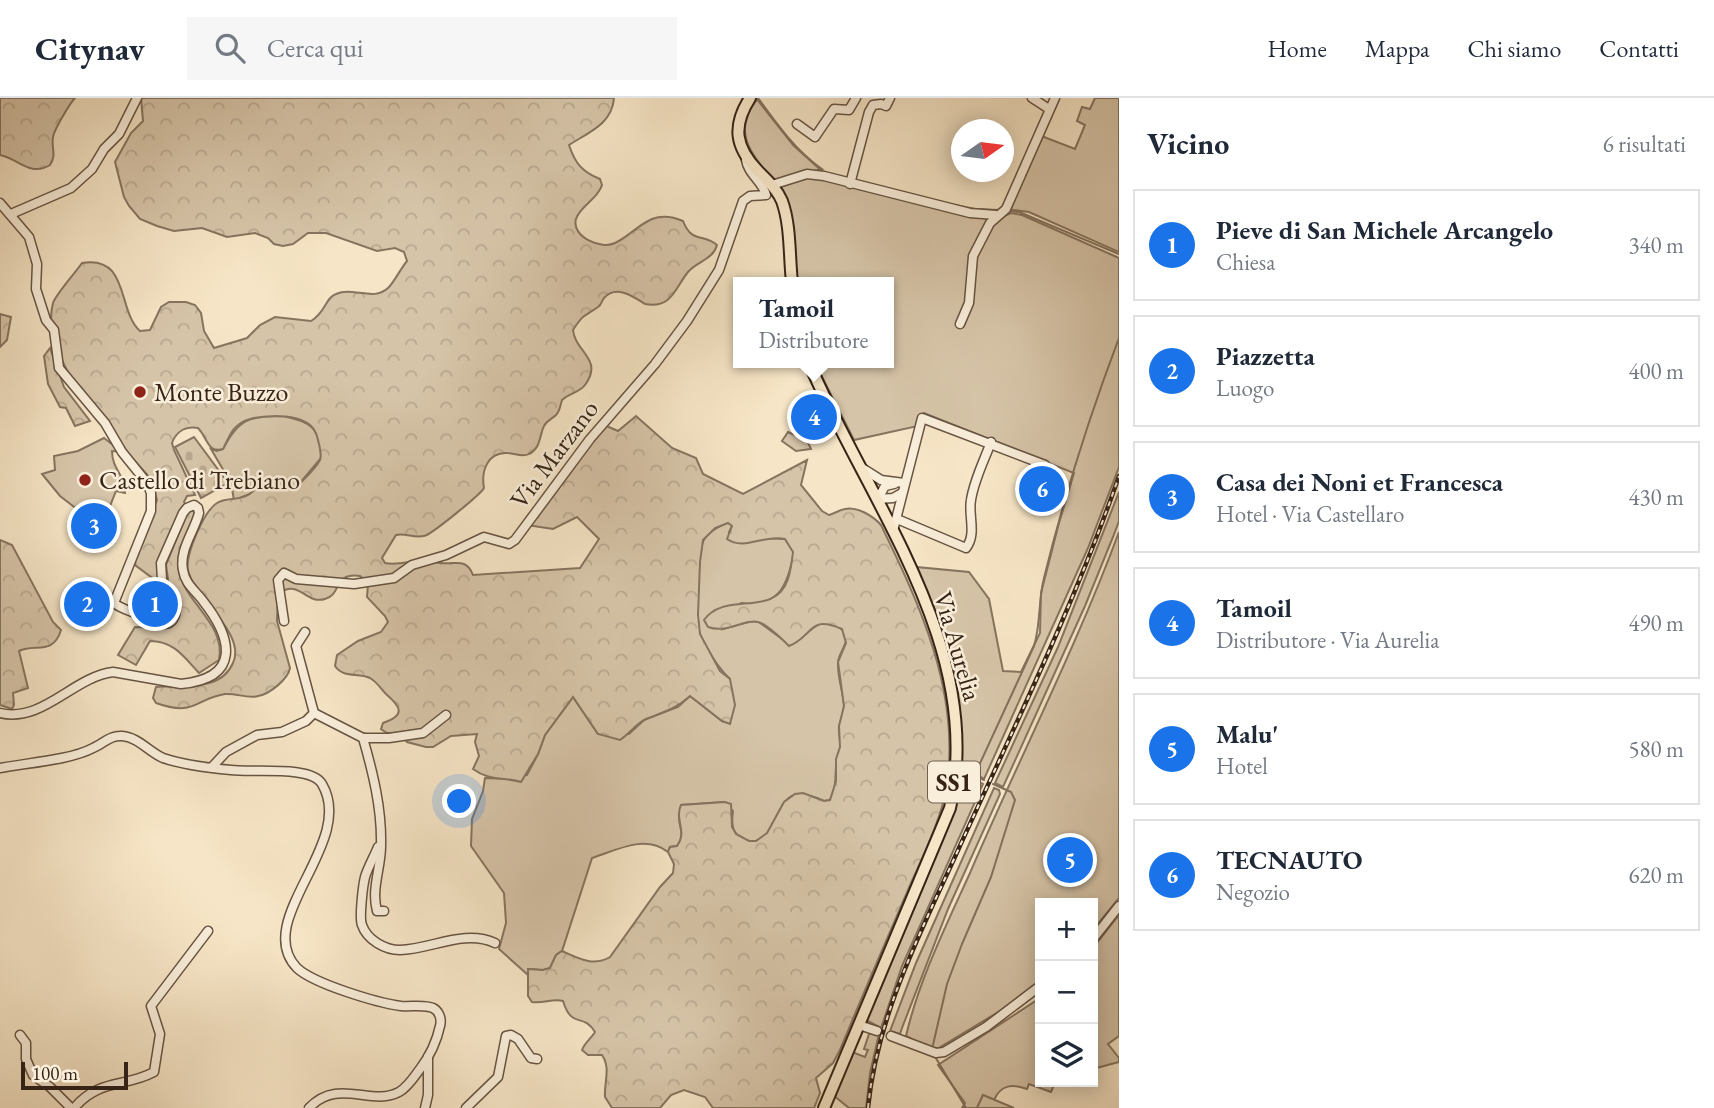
<!DOCTYPE html>
<html lang="it">
<meta charset="utf-8">
<style>
:root{--surface:#fff;--page:#f6f6f7;--text:#1f2937;--muted:#747a83;--line:#e0e1e3;--accent:#1a73e8}
body{margin:0;font-family:"EB Garamond",serif;background:var(--page);color:var(--text)}
.controls{position:absolute;right:21px;bottom:21px;display:grid;overflow:hidden;border-radius:0px;box-shadow:0 4px 18px #0003}
.controls button{width:63px;height:63px;display:grid;place-items:center;padding:0;border:0;border-bottom:2px solid var(--line);background:var(--surface);color:var(--text);font:35px sans-serif}
.compass{position:absolute;left:951px;top:21px;width:63px;height:63px;border-radius:50%;background:var(--surface);box-shadow:0 4px 18px #0003;rotate:76deg}
.scale{position:absolute;left:21px;bottom:18px;width:107px;box-sizing:border-box;padding-left:7px;border:4px solid #372416;border-top:0;font-size:19px;line-height:24px;white-space:nowrap;color:#372416;-webkit-text-stroke:5px #f9eeda;paint-order:stroke}
.you{position:absolute;left:460px;top:704px;width:24px;height:24px;margin:-18px;border:5px solid #fff;border-radius:50%;background:#1a73e8;box-shadow:0 0 0 10px #1a73e833}
.badge{display:grid;place-items:center;width:46px;height:46px;border-radius:50%;background:var(--accent);color:#fff;font-size:23px;font-weight:700}
.pin{position:absolute;translate:-50% -50%;border:4px solid #fff;box-shadow:0 2px 7px #0006}
.popup{position:absolute;left:733px;top:179px;width:161px;height:91px;box-sizing:border-box;display:grid;place-content:center;border-radius:0px;background:var(--surface);filter:drop-shadow(0 2px 5px #0005);font-size:23px;white-space:nowrap;color:var(--muted)}
.popup b{font-size:26px;color:var(--text)}
.popup::after{content:'';position:absolute;left:50%;top:100%;margin-left:-14px;border:14px solid transparent;border-top-color:var(--surface)}
.list{margin:0;padding:0;list-style:none}
h2{display:flex;justify-content:space-between;align-items:center;height:91px;margin:0;padding:0 28px;font-size:30px}
h2 small{font-size:23px;font-weight:400;color:var(--muted)}
.list li{display:grid;grid-template-columns:46px 1fr auto;gap:21px;align-items:center;box-sizing:border-box;height:112px;margin:0 14px 14px;padding:0 14px;border:2px solid var(--line);border-radius:0px}
.list b{display:block;font-size:26px;white-space:nowrap}
.list p{margin:0;font-size:23px;white-space:nowrap;color:var(--muted)}
.list em{font-size:23px;font-style:normal;color:var(--muted)}
.icon{flex:none;width:38px;height:38px;fill:none;stroke:currentColor;stroke-width:2;stroke-linecap:round;stroke-linejoin:round}
.map{position:relative;flex:none;width:1119px;height:1010px;overflow:hidden}
header{display:flex;align-items:center;gap:42px;box-sizing:border-box;height:98px;padding:0 35px;background:var(--surface);border-bottom:2px solid var(--line)}
header strong{font-size:33px}
nav{display:flex;gap:38px;margin-inline-start:auto;font-size:24px}
.search{width:490px;height:63px;background:var(--page);display:flex;align-items:center;gap:18px;box-sizing:border-box;padding:0 24px;border-radius:0px;color:var(--muted);font-size:26px}
main{display:flex}
aside{flex:1;background:var(--surface)}
.map>svg:first-child{display:block}
.green{fill:#d6c4a8;stroke:#86745f;stroke-width:2}
.forest{fill:url(#forest-crowns);stroke:#86745f;stroke-width:2}
.cemetery{fill:url(#cemetery-stones);stroke:#86745f;stroke-width:2}
.lines{fill:none;stroke-linecap:round;stroke-linejoin:round}
.stream{stroke:#83705c;stroke-width:2}
.minor-casing{stroke:#675442;stroke-width:11}
.major-casing{stroke:#372416;stroke-width:14}
.minor{stroke:#f9eeda;stroke-width:8}
.major{stroke:#f6e5c6;stroke-width:10}
.rail-casing{stroke:#372416;stroke-width:4.5}
.rail{stroke:#f9eeda;stroke-width:2;stroke-dasharray:5;stroke-linecap:butt}
.poi-dot{fill:#8f2418;stroke:#f9eeda;stroke-width:2.5}
.labels{text-anchor:middle;dominant-baseline:central;stroke-width:5;stroke-linejoin:round;paint-order:stroke}
.shield{fill:#f9eeda;stroke:#716151;stroke-width:2}
.shield-label{font-size:24px;font-weight:bold;fill:#372416}
.poi-label{font-size:26px;fill:#372416;stroke:#f9eeda;text-anchor:start}
.street-label{font-size:26px;fill:#372416;stroke:#f9eeda}
</style>
<header>
<strong>Citynav</strong>
<div class="search"><svg class="icon" aria-label="search" viewBox="0 0 24 24"><circle cx="10" cy="10" r="6"/><path d="M15 15l6 6"/></svg>Cerca qui</div>
<nav><a>Home</a><a>Mappa</a><a>Chi siamo</a><a>Contatti</a></nav>
</header>
<main>
<div class="map">
<svg width="1119" height="1010" viewBox="0 0 1119 1010">
<defs>
<pattern id="forest-crowns" width="20" height="18" patternUnits="userSpaceOnUse" patternTransform="scale(1.75)"><rect width="20" height="18" fill="#d6c4a8"/><path d="M2 6a3 3 0 1 1 6 0M12 15a3 3 0 1 1 6 0" fill="none" stroke="#b8a890"/></pattern>
<pattern id="cemetery-stones" width="16" height="16" patternUnits="userSpaceOnUse" patternTransform="scale(1.75)"><rect width="16" height="16" fill="#d6c4a8"/><path d="M2 7V4a2 2 0 0 1 4 0v3zM10 15v-3a2 2 0 0 1 4 0v3z" fill="#b8a890"/></pattern>
</defs>
<rect width="100%" height="100%" fill="#f6e5c6"/>
<filter id="stains"><feTurbulence type="fractalNoise" baseFrequency=".00286" numOctaves="4"/><feColorMatrix values="0 0 0 0 .2 0 0 0 0 .09 0 0 0 0 .02 0 0 0 .5 -.17"/></filter>
<radialGradient id="worn" r=".72"><stop offset=".6" stop-color="#630" stop-opacity="0"/><stop offset="1" stop-color="#630" stop-opacity=".3"/></radialGradient>
<!-- green -->
<g class="green">
<path d="M758,0C776,25 796,53 822,71L775,84C752,57 730,34 758,0Z"/>
<polygon points="1095,0 1119,0 1119,154 1029,114 1006,111 1039,37 1075,51 1085,27 1077,23 1082,9 1090,11"/>
<polygon points="805,78 817,78 995,122 1011,115 1022,117 1119,160 1119,369 1088,450 984,681 975,675 973,681 983,686 902,868 881,930 866,922 942,744 958,699 960,639 955,582 949,556 935,512 916,469 969,474 989,501 1003,573 1021,574 1040,535 1041,495 1059,425 1074,375 924,315 918,328 854,342 815,265 889,265 889,184 797,184 786,102 780,86"/>
<path d="M282,318C310,323 321,330 321,360L295,391L278,385H262L250,396L234,402L231,385L211,351L217,353L223,351C239,320 248,319 282,318Z"/>
<polygon points="788,334 799,339 805,338 811,351 796,353 782,343"/>
<path d="M104,340L122,354L112,353C112,372 126,378 125,395L116,393L110,408L91,422L60,398L42,376L55,372L54,358L78,353Z"/>
<polygon points="1119,394 1119,423 1113,439 1085,508 1003,689 995,685 1058,549"/>
<path d="M728,424L732,428L729,434L763,440L785,441L794,454C788,486 780,510 741,505L723,531L752,523L759,524L790,547C808,541 816,514 840,530C855,540 839,552 838,564C837,578 843,593 844,607C844,614 841,621 839,628C838,635 841,642 840,650C840,653 838,656 837,660C834,675 838,688 830,702L824,703C816,699 801,694 792,698C774,707 774,747 749,743C744,742 738,739 735,734C731,728 732,720 733,713L724,704L681,707C681,711 679,715 679,719C679,732 686,736 677,748L670,749L668,754C645,736 617,752 592,760L562,853L556,857L550,870L543,872L529,871L528,877L499,851L506,825L504,795L471,748L472,721L483,693L485,680L511,681L527,677L538,656L545,637L573,599L598,636H629L644,622L678,609L690,598L722,623L730,581C720,572 705,550 700,536C696,524 698,457 703,444C707,434 719,429 728,424Z"/>
<path d="M1119,434V800L1093,832V805H1040V883L1005,910L937,951L926,949L906,938C919,882 946,828 970,775C1019,661 1076,550 1119,434Z"/>
<polygon points="994,690 999,692 1000,696 948,811 902,930 900,936 890,933 916,865"/>
<polygon points="1119,817 1119,938 1108,946 1119,960 1119,964 1093,971 1093,850"/>
<path d="M1040,900V984H1055L1051,994L1029,986L1027,991C1013,986 1001,986 994,1002L983,997L977,1010H962L965,1005L938,967Z"/>
<polygon points="870,933 879,936 870,975 866,1010 849,1010 833,997 852,954 865,959 868,952 864,951"/>
</g>
<!-- forest -->
<g class="forest">
<path d="M0,0H75C70,5 54,32 53,39C51,50 57,57 50,67C30,79 19,61 0,57Z"/>
<path d="M141,0H614C612,26 589,34 569,47C575,65 582,74 600,81L602,87C598,101 580,108 576,121C571,139 602,152 615,145C628,139 638,127 652,121C662,117 674,119 683,123C692,146 703,135 717,147C713,162 697,163 688,174C675,190 672,211 645,206C634,199 616,186 604,200C601,204 602,206 598,209C584,219 584,215 573,232C575,254 604,261 585,287C579,295 569,295 562,302C560,308 560,313 556,317C552,321 547,322 544,328C539,338 541,350 529,356C522,360 515,355 507,355C487,354 481,374 484,390C481,396 431,437 424,438C414,440 405,435 396,437L382,460L385,465C399,468 411,462 424,462C430,462 435,465 441,465C455,467 466,459 473,477L580,470L599,441L577,419L553,431L527,427L602,326L618,333L636,318L672,350L696,360L703,376L743,396L807,362L801,387L822,413L829,417C834,416 839,412 845,411C857,408 873,418 881,427C920,507 960,593 947,686C943,717 924,756 911,785C887,841 863,896 840,952L833,965L816,980L820,995L814,1010H713L705,999L684,992L671,997L660,1010H612L605,999C604,984 611,970 602,957H588L582,952C585,944 590,942 595,934C583,914 572,932 563,903C553,900 543,906 532,904L528,898V871L543,872L550,870L556,857L562,853C578,860 593,869 610,859L660,789L673,775L674,766L668,754L670,749L677,748C688,733 674,722 681,707L725,704L731,706L732,729L736,736L749,743H756L767,735L784,704L795,696L803,695L824,703L830,702L836,683V661L840,649L839,628L844,608L838,564L846,545L842,531C808,516 814,538 789,548C781,540 768,527 758,524C745,520 728,536 708,529L704,522C725,492 775,521 788,481C791,472 792,463 793,454L785,441C765,436 744,453 727,441L732,428L728,425L715,430L703,442L700,464L698,517L700,536L720,573L730,581L735,607L730,626L722,623L690,598C676,611 663,614 646,621C637,625 629,636 620,642L598,636L573,599L545,637L538,656L521,684C501,678 491,684 473,671L479,658L475,644L477,636L451,638L433,649H426L407,644L400,635H387L381,631L383,625C406,617 401,609 386,596C381,591 377,584 370,580C358,574 344,581 335,568L337,557L358,543L381,534L388,524L385,518L367,499L368,486L360,478C333,474 342,497 325,501C305,507 300,480 278,496L277,523L290,570C288,581 270,596 258,598C248,601 236,595 225,596C194,601 195,619 156,605L153,600L156,589C181,586 220,595 233,565C247,535 193,499 188,472C185,457 204,413 217,405C226,399 238,403 248,397C255,393 261,383 270,383C278,383 287,389 295,391C302,382 315,372 320,362C322,357 320,351 319,346C317,338 316,332 310,327C295,315 251,315 237,328C230,333 227,344 223,351C208,356 207,339 198,330C185,328 176,334 172,345L174,352L195,397L187,398L184,404L186,407L158,477L159,485L135,467L133,462L157,402L151,381L126,353L122,354C96,316 40,252 53,205C56,196 76,174 82,165C130,157 117,213 140,233L150,232L161,209L169,204H186L195,207L201,215L204,233L214,250L247,240L260,227L275,219L311,223C326,214 325,200 336,196C353,188 373,204 388,190C393,186 401,170 407,163L404,154L395,150L377,153L326,135H308L293,146L283,148L274,146L268,140L255,135L227,139L202,130L174,133L157,128L140,121L129,108L124,99L115,64L131,35L143,23Z"/>
<polygon points="0,216 11,219 7,242 0,249"/>
<polygon points="50,250 64,289 90,323 75,328 66,310 60,309 48,286 44,258"/>
<path d="M193,412L195,417C189,431 179,448 178,464C177,501 227,523 219,562L199,575C184,559 174,543 150,543L136,567L118,557L135,529L163,530L174,524L166,467L187,415Z"/>
<path d="M0,442L12,447L53,524L61,532C53,558 35,545 19,553L28,590L13,595L14,607L12,611L0,607Z"/>
<polygon points="983,997 1014,1010 977,1010"/>
</g>
<!-- cemetery -->
<polygon class="cemetery" points="194,339 228,385 201,400 175,349"/>
<g class="lines">
<!-- stream -->
<g class="stream">
<polyline points="756,0 793,47 823,74"/>
<polyline points="950,106 975,111 1000,112"/>
<polyline points="1009,113 1019,114 1119,156"/>
<path d="M984,682L976,678V674L1034,548C1041,526 1038,503 1044,480C1064,399 1089,319 1119,240"/>
<polyline points="933,947 947,886 962,846 991,779 1015,702 1011,694 993,686"/>
<polyline points="934,957 966,1010"/>
</g>
<!-- minor casing -->
<g class="minor-casing">
<g id="minor">
<polyline points="1032,0 1049,11"/>
<polyline points="797,26 815,39 834,11 849,12 856,0"/>
<polyline points="850,86 869,14 873,7 881,6 886,8 890,0"/>
<polyline points="772,87 807,76 824,78 970,115 996,117"/>
<path d="M0,105L29,139L37,166L36,191L46,222L54,232L59,270L105,325L122,354L147,385L151,395V413L114,505C120,510 127,512 135,515C148,522 174,538 176,511L162,482L161,465L183,415L187,410L194,407L198,410L199,415C194,434 179,452 183,472C185,486 195,492 203,503C233,541 241,580 181,586L113,574C73,579 43,625 0,615"/>
<polyline points="11,116 71,90 92,71 104,51 119,36 137,0"/>
<polyline points="960,226 969,205 973,158 990,125 1006,111 1055,0"/>
<polyline points="862,370 881,382 904,385"/>
<polyline points="878,401 885,388 894,386"/>
<polyline points="878,401 893,400 902,395"/>
<path d="M897,421L966,450C977,436 968,417 971,402C974,382 984,363 991,344"/>
<polyline points="893,433 922,320 1045,367"/>
<path d="M284,523L278,482L284,475L296,481L354,486L394,480L412,467L446,457L484,439L509,446L515,442L590,341L655,266L687,223L719,172L743,103L750,98L766,97C763,84 748,76 746,62"/>
<path d="M314,615L363,640C373,675 382,711 381,748C381,770 371,791 377,813H384"/>
<polyline points="363,640 389,640 423,635 446,617"/>
<polyline points="212,669 226,654 257,637 282,634 306,623 314,615 296,548 305,534"/>
<path d="M0,670C26,665 71,662 93,650C103,646 110,637 122,638C138,639 149,654 163,660C184,667 209,670 231,672C252,675 311,667 322,686C357,745 251,822 297,870C314,886 378,905 401,908C411,909 424,906 433,910C439,913 442,921 440,928C437,942 429,959 420,971C414,979 408,989 399,994C371,1009 338,979 309,1010"/>
<path d="M378,749C374,759 368,769 365,779C363,787 359,820 362,827C367,842 385,852 400,852C432,851 464,831 495,845"/>
<polyline points="1093,841 1119,808"/>
<polyline points="859,927 877,933"/>
<polyline points="20,937 26,945 26,961 33,977 50,989 71,1010"/>
<polyline points="891,938 936,955 944,954 986,929 1040,888"/>
<path d="M74,1010C100,980 124,990 154,974L160,936L151,908L208,833"/>
<polyline points="425,1010 428,997 428,959"/>
<polyline points="466,1010 498,979 506,938 511,937 518,941 531,960 537,961"/>
</g>
</g>
<!-- major casing -->
<g class="major-casing">
<g id="major">
<path d="M750,0C732,28 735,49 758,73C767,82 777,91 782,103C791,128 789,158 792,184"/>
<path d="M809,265C868,403 986,550 950,710L824,1010"/>
</g>
</g>
<!-- minor -->
<use href="#minor" class="minor"/>
<!-- major -->
<use href="#major" class="major"/>
<!-- rail casing -->
<g class="rail-casing">
<path id="rail" d="M868,1010C877,917 921,834 959,750C1014,629 1076,503 1119,378"/>
</g>
<!-- rail -->
<use href="#rail" class="rail"/>
</g>
<!-- markers -->
<g class="poi-dot">
<circle cx="140" cy="294" r="7"/>
<circle cx="85" cy="382" r="7"/>
</g>
<g class="labels">
<!-- shield labels -->
<rect class="shield" x="928" y="663.5" width="52" height="41" rx="5"/>
<g class="shield-label">
<text x="954" y="684">SS1</text>
</g>
<!-- poi labels -->
<g class="poi-label">
<text x="154" y="294">Monte Buzzo</text>
<text x="99" y="382">Castello di Trebiano</text>
</g>
<!-- street labels -->
<g class="street-label">
<text transform="translate(554 356) rotate(-53)">Via Marzano</text>
<text transform="translate(958 548) rotate(74)">Via Aurelia</text>
</g>
</g>
<rect width="100%" height="100%" filter="url(#stains)"/>
<rect width="100%" height="100%" fill="url(#worn)"/>
</svg>
<div class="controls">
<button>+</button>
<button>−</button>
<button><svg class="icon" aria-label="layers" viewBox="0 0 24 24"><path d="M12 4l9 5-9 5-9-5zM3 14l9 5 9-5"/></svg></button>
</div>
<svg class="compass" viewBox="-18 -18 36 36"><path d="M0-13l5 13h-10z" fill="#e53935"/><path d="M0 13l5-13h-10z" fill="#747a83"/></svg>
<div class="scale">100 m</div>
<div class="you"></div>
<div class="pin badge" style="left:155px;top:506px">1</div>
<div class="pin badge" style="left:87px;top:506px">2</div>
<div class="pin badge" style="left:94px;top:428px">3</div>
<div class="pin badge" style="left:814px;top:319px">4</div>
<div class="popup"><b>Tamoil</b>Distributore</div>
<div class="pin badge" style="left:1070px;top:762px">5</div>
<div class="pin badge" style="left:1042px;top:391px">6</div>
</div>
<aside>
<h2>Vicino<small>6 risultati</small></h2>
<ul class="list">
<li><span class="badge">1</span><div><b>Pieve di San Michele Arcangelo</b><p>Chiesa</p></div><em>340 m</em></li>
<li><span class="badge">2</span><div><b>Piazzetta</b><p>Luogo</p></div><em>400 m</em></li>
<li><span class="badge">3</span><div><b>Casa dei Noni et Francesca</b><p>Hotel · Via Castellaro</p></div><em>430 m</em></li>
<li><span class="badge">4</span><div><b>Tamoil</b><p>Distributore · Via Aurelia</p></div><em>490 m</em></li>
<li><span class="badge">5</span><div><b>Malu'</b><p>Hotel</p></div><em>580 m</em></li>
<li><span class="badge">6</span><div><b>TECNAUTO</b><p>Negozio</p></div><em>620 m</em></li>
</ul>
</aside>
</main>
